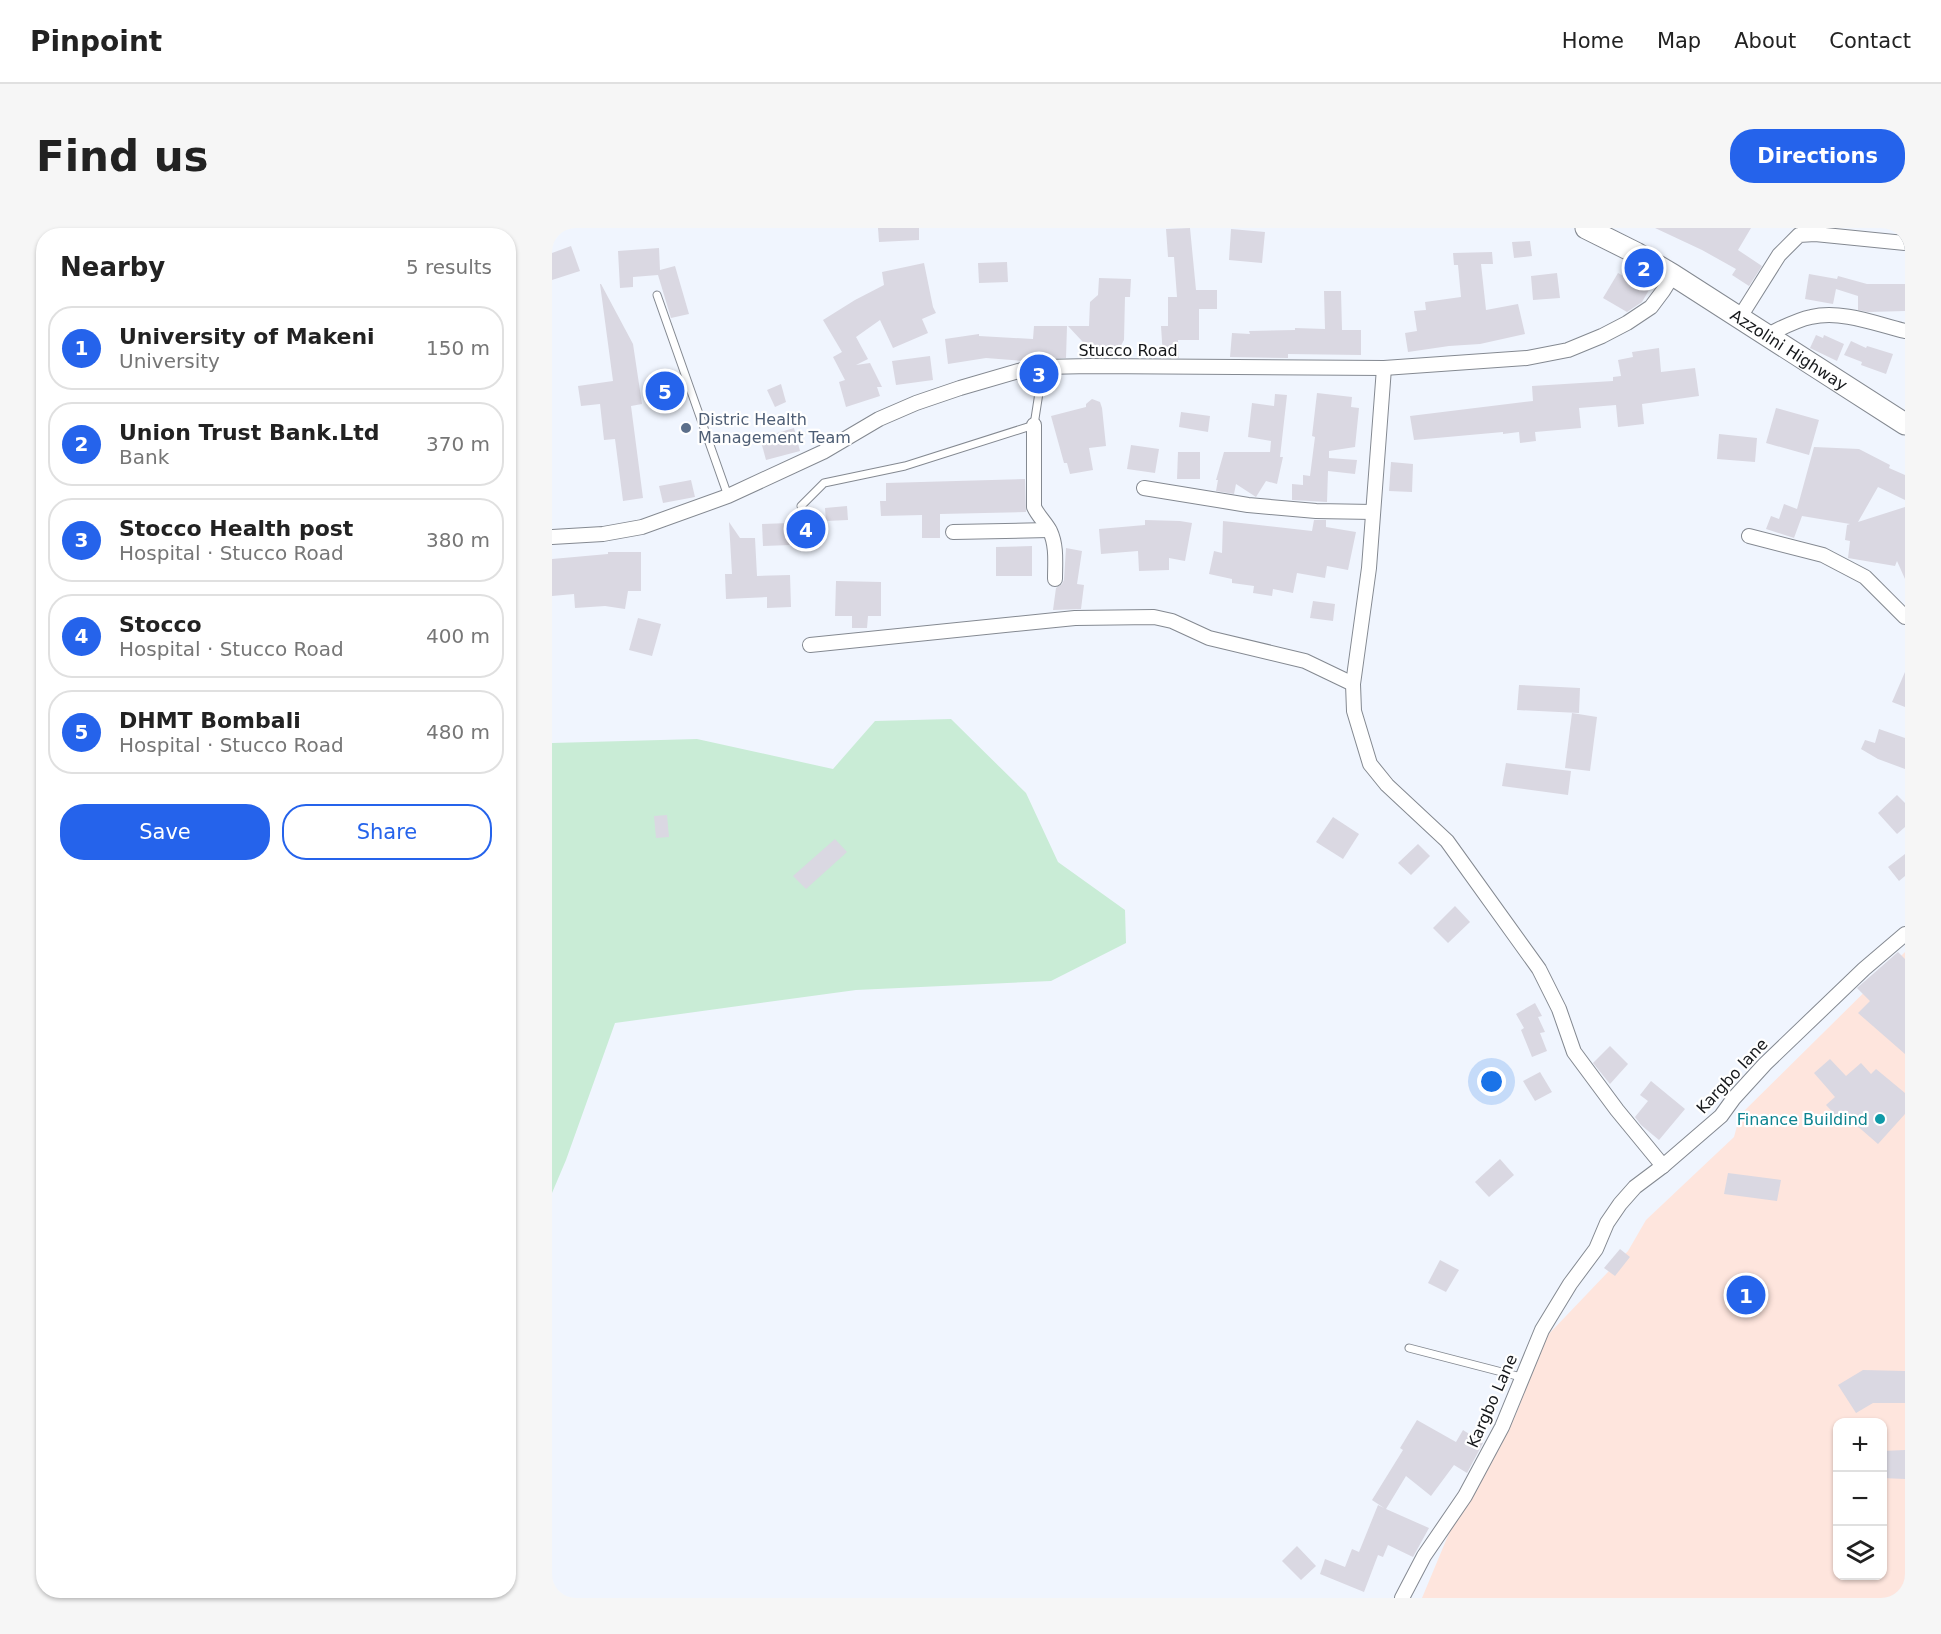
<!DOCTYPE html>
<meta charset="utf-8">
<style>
:root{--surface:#fff;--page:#f6f6f6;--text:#222;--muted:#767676;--line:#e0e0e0;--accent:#2563eb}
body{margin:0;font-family:"DejaVu Sans",sans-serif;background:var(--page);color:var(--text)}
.controls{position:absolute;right:18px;bottom:18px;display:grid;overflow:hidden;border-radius:12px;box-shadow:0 2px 4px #0004}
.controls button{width:54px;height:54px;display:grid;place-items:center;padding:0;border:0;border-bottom:2px solid var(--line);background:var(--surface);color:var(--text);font:30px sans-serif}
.you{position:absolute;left:940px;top:854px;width:21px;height:21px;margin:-15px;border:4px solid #fff;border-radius:50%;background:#1a73e8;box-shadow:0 0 0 9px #1a73e833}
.badge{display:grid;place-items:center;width:39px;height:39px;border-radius:50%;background:var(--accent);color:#fff;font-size:20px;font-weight:700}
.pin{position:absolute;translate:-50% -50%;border:3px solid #fff;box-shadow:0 2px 6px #0006}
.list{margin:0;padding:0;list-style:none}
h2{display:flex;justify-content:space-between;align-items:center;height:78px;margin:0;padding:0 24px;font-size:26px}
h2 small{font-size:20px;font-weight:400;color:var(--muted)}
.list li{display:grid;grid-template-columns:39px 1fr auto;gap:18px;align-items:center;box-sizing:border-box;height:84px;margin:0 12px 12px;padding:0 12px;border:2px solid var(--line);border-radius:24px}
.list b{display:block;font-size:22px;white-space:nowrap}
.list p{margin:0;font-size:20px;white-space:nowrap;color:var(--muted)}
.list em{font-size:20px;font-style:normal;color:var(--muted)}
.actions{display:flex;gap:12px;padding:18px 24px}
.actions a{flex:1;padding:14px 0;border:2px solid var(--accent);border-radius:24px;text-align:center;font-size:21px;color:var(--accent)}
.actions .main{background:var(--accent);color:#fff}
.icon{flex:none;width:33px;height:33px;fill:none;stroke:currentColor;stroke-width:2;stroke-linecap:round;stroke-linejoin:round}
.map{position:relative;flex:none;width:1353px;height:1370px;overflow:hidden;border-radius:24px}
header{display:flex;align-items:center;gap:36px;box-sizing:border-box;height:84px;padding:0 30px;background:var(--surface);border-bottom:2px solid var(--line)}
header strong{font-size:28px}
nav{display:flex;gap:33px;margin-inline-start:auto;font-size:21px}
.intro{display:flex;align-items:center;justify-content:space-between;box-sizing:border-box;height:144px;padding:0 36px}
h1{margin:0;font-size:42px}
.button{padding:15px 27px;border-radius:24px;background:var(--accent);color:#fff;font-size:21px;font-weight:700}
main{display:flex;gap:36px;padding:0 36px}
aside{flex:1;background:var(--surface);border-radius:24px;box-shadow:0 2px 4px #0004}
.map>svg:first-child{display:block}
.education{fill:#fee5dd;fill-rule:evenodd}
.green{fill:#c9ecd6}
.building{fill:#dad8e2}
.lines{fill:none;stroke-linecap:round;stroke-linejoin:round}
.service-casing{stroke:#848991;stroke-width:9}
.minor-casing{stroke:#848991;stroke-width:16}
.primary-casing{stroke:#848991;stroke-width:23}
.service{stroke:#fff;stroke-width:7}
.minor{stroke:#fff;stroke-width:14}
.primary{stroke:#fff;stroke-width:21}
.service-dot{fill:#5c6f8a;stroke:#fff;stroke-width:2}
.culture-dot{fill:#0f9aa8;stroke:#fff;stroke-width:2}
.labels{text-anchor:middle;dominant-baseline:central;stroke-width:4.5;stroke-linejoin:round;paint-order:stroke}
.street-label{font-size:16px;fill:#16181b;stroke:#fff}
.service-label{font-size:16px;fill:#4e5e75;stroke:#fff;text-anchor:start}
.culture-label{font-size:16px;fill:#0d838f;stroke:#fff;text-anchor:end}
</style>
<header>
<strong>Pinpoint</strong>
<nav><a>Home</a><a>Map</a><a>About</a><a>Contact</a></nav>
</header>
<div class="intro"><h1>Find us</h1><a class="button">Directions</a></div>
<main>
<aside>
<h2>Nearby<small>5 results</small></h2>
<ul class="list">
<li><span class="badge">1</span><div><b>University of Makeni</b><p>University</p></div><em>150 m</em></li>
<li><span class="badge">2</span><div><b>Union Trust Bank.Ltd</b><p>Bank</p></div><em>370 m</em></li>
<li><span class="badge">3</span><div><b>Stocco Health post</b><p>Hospital · Stucco Road</p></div><em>380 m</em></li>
<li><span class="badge">4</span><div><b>Stocco</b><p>Hospital · Stucco Road</p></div><em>400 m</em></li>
<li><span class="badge">5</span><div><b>DHMT Bombali</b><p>Hospital · Stucco Road</p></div><em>480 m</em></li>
</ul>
<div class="actions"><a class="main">Save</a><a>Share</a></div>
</aside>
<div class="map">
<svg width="1353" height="1370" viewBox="0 0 1353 1370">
<rect width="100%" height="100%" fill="#f0f5fe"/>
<!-- education -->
<path class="education" d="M1353,724V1370H870L900,1298L964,1186L993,1110L1076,1023L1094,992L1182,909L1188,887ZM1286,1194H1330V1348H1286Z"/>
<!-- green -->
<polygon class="green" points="399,491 474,565 506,634 573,682 574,715 499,753 304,762 63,795 14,932 0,965 0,515 145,511 281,541 323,493"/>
<!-- building -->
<g class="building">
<polygon points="326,0 367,0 367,12 327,14"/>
<polygon points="638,0 644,62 665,62 665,81 647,81 647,112 626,112 627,130 611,129 609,98 616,98 616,69 625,69 622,29 616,29 614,1"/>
<polygon points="1103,0 1199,0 1186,22 1210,38 1197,58 1180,47 1184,41 1150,22"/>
<polygon points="679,1 713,4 710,35 677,32"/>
<polygon points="978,13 980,28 962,30 960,14"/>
<polygon points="19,18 28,43 0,52 0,25"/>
<polygon points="107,20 108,42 123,38 137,86 119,90 106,47 81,49 81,59 68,60 66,23"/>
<polygon points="940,24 941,36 929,36 934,82 966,76 973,106 928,116 897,118 856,124 853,105 865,103 862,83 874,82 873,74 909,69 906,37 902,37 901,25"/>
<polygon points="455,34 456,54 427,55 426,35"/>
<polygon points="372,35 381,79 384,85 370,91 376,105 341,120 328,92 304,109 316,131 304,137 318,135 330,159 325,159 328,168 294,179 287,154 293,152 281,129 290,124 271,92 303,72 332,57 330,44"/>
<polygon points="1005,45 1008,70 981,72 979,48"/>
<polygon points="1066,45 1097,62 1090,74 1075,84 1051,70"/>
<polygon points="1257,46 1285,51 1286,48 1315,56 1353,56 1353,83 1316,84 1306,82 1306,68 1284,61 1281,76 1253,71"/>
<polygon points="547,50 579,51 578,69 573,69 572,112 566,123 554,128 543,127 516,98 537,98 538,74 546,67"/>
<polygon points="48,56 49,56 81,116 90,176 79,178 91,270 71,273 63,211 52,212 48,176 29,178 26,158 61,153"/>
<polygon points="772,63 789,63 790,102 809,102 809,127 736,126 736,130 678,129 680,105 698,106 697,103 743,102 743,100 773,101"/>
<polygon points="482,98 515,98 514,130 471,133 434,130 396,136 393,111 427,106 427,108 481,111"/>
<polygon points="1264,107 1271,110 1272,107 1292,116 1285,133 1258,120"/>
<polygon points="1299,113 1314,120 1315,118 1341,126 1334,146 1309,137 1310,134 1292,127"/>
<polygon points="1107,120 1109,144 1143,140 1147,168 1090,176 1092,196 1066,199 1064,177 1027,180 1029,200 983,204 984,213 968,215 967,204 951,206 951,204 862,212 858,188 981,173 980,158 1061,153 1061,149 1069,148 1066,132 1081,129 1080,124"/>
<polygon points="378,128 381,152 344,157 340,133"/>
<polygon points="229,156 234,174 223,179 215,162"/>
<polygon points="765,165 800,169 799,179 807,180 803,219 777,223 777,230 805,232 803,246 776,243 775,274 740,272 740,256 751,257 751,247 758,248 763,209 760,208"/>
<polygon points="723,166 735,167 728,229 731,229 725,256 714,253 704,269 684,256 682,266 664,263 666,252 664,252 672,224 718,224 719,213 696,209 700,175 722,178"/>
<polygon points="540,171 548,174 550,180 554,218 537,220 541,242 518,246 515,235 512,235 499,188 534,179 534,176"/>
<polygon points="1224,180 1267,192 1257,227 1214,215"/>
<polygon points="629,184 658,188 656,204 627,199"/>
<polygon points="242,200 248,223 214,232 208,210"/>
<polygon points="1167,206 1205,210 1203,234 1165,231"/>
<polygon points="579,217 607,221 603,245 575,241"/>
<polygon points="1262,219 1307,221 1338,237 1337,240 1353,247 1353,272 1326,259 1306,294 1353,279 1353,351 1345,333 1343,338 1296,330 1298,313 1293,312 1295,297 1298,296 1250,288 1242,310 1214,301 1219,288 1227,291 1232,276 1245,281"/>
<polygon points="626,224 648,224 648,251 625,251"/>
<polygon points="839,234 861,236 860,264 837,263"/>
<polygon points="473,251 474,284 388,286 388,310 370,310 370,287 329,288 328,273 334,273 334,255"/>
<polygon points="139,252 143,269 111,275 107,258"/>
<polygon points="295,278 296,292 274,293 273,280"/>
<polygon points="593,292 628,293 640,295 633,333 617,330 617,342 587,343 586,323 549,326 547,301 593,297"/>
<polygon points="762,292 774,292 774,299 804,304 796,342 775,338 773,350 745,345 741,365 721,361 720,368 701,365 702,358 680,355 680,351 657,346 662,323 670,325 671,293 760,303"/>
<polygon points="177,294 188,310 203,310 205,348 238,347 239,379 215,380 215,369 174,371 173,346 180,346"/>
<polygon points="238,295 239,317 211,318 210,296"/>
<polygon points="480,318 480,348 444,348 444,319"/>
<polygon points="514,320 530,323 525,356 532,357 529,381 501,382 504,360 510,356 512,352"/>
<polygon points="56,324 89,324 89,363 76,363 73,381 53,378 23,380 22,366 0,368 0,331 56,326"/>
<polygon points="284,353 329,354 329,388 316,388 315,400 300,400 300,388 283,388"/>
<polygon points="761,373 783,376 781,393 758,390"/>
<polygon points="86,390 109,396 100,428 77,422"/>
<polygon points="1353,444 1353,479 1340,474"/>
<polygon points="967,457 1028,460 1027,485 965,482"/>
<polygon points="1020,485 1045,489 1038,543 1013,540"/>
<polygon points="1327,501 1353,510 1353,541 1326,531 1309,521 1313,512 1323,515"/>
<polygon points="954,535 1019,543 1016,567 950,558"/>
<polygon points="1345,567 1353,575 1353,599 1345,606 1326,585"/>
<polygon points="115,587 117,609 104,610 102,588"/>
<polygon points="781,589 807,606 791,631 764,614"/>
<polygon points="283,611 295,624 254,661 241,648"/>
<polygon points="866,616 878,628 859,647 846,635"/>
<polygon points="1353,626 1353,648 1347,653 1336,639"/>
<polygon points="903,678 918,694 896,715 881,700"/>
<polygon points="1346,724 1353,731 1353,826 1306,785 1318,773 1305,760"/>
<polygon points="983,775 990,788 986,789 993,804 988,805 995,823 980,829 969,802 972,800 964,786"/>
<polygon points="1058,818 1076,836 1058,856 1041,835"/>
<polygon points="1278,831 1294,848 1309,835 1319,846 1324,841 1353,865 1353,886 1326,916 1295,889 1290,894 1274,877 1283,869 1262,845"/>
<polygon points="988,844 1000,864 983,873 971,853"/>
<polygon points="1099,853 1133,881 1107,912 1089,897 1083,889 1096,873 1088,867"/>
<polygon points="948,931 962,947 937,969 923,954"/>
<polygon points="1176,945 1229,952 1225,973 1172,966"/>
<polygon points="1068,1021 1078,1029 1063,1048 1052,1040"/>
<polygon points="888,1032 907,1042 894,1064 876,1055"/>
<polygon points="1311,1142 1353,1143 1353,1175 1321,1175 1304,1185 1286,1157"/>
<polygon points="865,1192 904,1214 911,1202 931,1215 915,1245 902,1237 879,1268 854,1248 834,1281 877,1300 861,1329 836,1317 831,1329 826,1327 812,1364 768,1346 773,1331 793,1339 800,1321 807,1324 826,1277 832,1280 820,1272 851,1222 848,1220"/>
<polygon points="1353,1222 1353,1251 1330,1250 1330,1223"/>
<polygon points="745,1318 764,1338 749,1352 730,1333"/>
</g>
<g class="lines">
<!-- service casing -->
<g class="service-casing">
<g id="service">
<polyline points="105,67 176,268"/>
<polyline points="249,278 272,255 353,238 482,197 491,139"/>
<polyline points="857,1120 969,1149"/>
</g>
</g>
<!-- minor casing -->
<g class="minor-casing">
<g id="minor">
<polyline points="1188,89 1227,27 1247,7 1263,6 1353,15"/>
<path d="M1215,107C1230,100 1244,92 1259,89C1290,82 1324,96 1353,103"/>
<polyline points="832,140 817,340 801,456 802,483 818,536 835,557 895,613 987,741 1007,781 1022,824 1065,882 1111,938"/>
<path d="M482,197V279C486,288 494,295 498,303C505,318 503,335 503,351"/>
<polyline points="592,260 696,277 764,283 821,284"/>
<polyline points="401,304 497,302"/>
<polyline points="1197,308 1271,327 1313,349 1353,389"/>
<polyline points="0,309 51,306 90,299 176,268 271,224 327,191 364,175 408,160 470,142 491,139 539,138 832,140 975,130 1016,122 1050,108 1075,95 1099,79 1111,63 1121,47"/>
<polyline points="258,417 523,390 602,389 620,393 657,410 753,433 801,456"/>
<polyline points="850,1370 872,1328 913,1268 950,1199 990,1102 1018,1056 1044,1021 1055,995 1068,976 1083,959 1111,938 1169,888 1182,870 1213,836 1312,741 1353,706"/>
</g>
</g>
<!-- primary casing -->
<g class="primary-casing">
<g id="primary">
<path id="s1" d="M1034,0L1084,25L1121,47L1353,196"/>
</g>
</g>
<!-- service -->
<use href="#service" class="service"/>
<!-- minor -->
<use href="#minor" class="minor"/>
<!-- primary -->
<use href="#primary" class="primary"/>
</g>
<!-- markers -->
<circle class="service-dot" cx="134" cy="200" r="6"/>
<circle class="culture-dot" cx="1328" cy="891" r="6"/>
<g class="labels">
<!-- street labels -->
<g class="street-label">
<text stroke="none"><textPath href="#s1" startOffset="237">Azzolini Highway</textPath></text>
<text x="576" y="122">Stucco Road</text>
<text transform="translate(1180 848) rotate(-47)">Kargbo lane</text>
<text transform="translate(940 1173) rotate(-66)">Kargbo Lane</text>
</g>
<!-- service labels -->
<g class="service-label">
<text x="146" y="191">Distric Health<tspan x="146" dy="18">Management Team</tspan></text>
</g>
<!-- culture labels -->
<g class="culture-label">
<text x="1316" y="891">Finance Buildind</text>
</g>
</g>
</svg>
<div class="controls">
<button>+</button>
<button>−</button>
<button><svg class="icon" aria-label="layers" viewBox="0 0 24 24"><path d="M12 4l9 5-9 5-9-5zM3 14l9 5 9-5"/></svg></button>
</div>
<div class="you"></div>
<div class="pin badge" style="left:1194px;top:1067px">1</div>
<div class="pin badge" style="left:1092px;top:40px">2</div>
<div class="pin badge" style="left:487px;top:146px">3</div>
<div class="pin badge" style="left:254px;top:301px">4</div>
<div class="pin badge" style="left:113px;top:163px">5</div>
</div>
</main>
